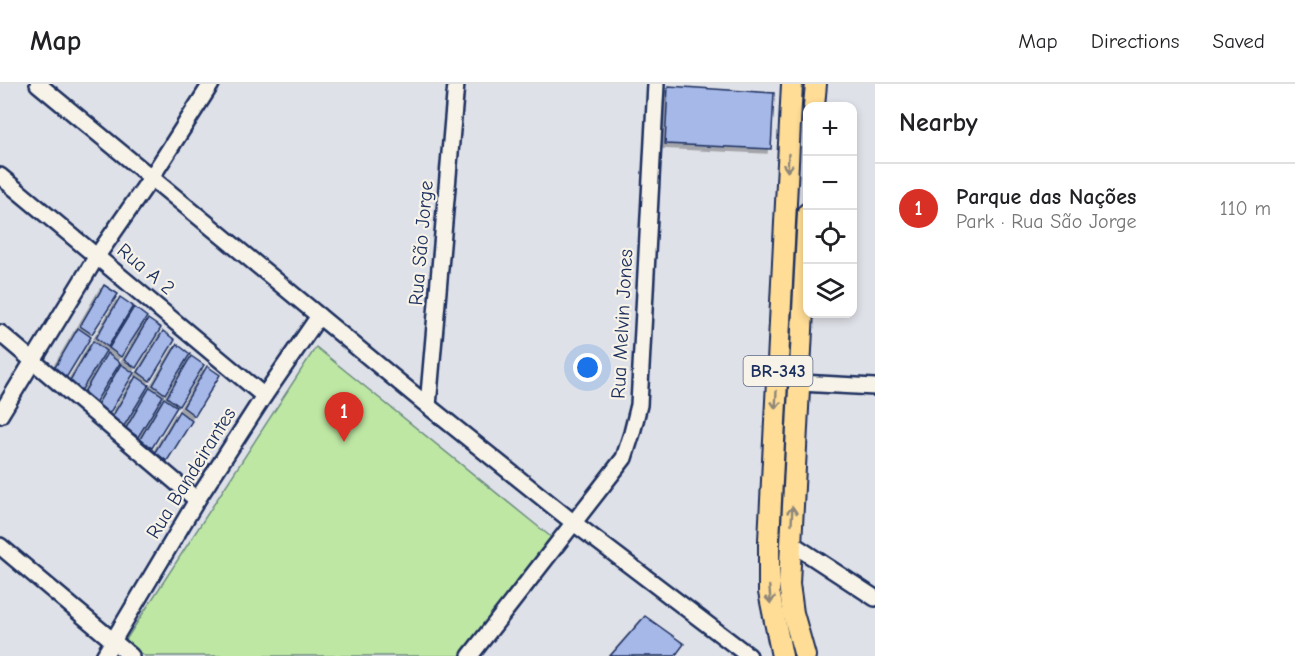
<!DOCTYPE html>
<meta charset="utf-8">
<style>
:root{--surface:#fff;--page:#f6f6f6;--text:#202124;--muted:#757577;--line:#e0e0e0;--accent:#d93025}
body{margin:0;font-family:"Comic Neue",sans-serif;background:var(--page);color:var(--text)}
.controls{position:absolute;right:18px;top:18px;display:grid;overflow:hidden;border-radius:12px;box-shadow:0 3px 9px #0003}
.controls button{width:54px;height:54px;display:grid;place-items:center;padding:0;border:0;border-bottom:2px solid var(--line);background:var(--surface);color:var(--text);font:30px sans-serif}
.you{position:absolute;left:588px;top:284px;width:21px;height:21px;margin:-15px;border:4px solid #fff;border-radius:50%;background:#1a73e8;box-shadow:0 0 0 9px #1a73e833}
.badge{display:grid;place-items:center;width:39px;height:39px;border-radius:50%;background:var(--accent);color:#fff;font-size:20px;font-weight:700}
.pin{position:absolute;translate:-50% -50px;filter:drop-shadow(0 2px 3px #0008)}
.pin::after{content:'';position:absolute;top:32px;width:21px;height:18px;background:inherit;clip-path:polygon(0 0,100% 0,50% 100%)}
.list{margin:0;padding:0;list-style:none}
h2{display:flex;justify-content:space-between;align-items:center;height:78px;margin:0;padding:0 24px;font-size:26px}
h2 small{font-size:20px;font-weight:400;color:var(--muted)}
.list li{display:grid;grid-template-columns:39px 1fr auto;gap:18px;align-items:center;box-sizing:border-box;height:90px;padding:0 24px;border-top:2px solid var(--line)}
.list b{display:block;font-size:22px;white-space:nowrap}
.list p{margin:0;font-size:20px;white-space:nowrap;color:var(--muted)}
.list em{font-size:20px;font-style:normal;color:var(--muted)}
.icon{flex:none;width:33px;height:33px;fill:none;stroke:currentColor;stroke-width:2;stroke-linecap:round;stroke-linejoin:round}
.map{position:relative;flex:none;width:875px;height:572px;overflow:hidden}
header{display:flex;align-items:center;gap:36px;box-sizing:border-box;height:84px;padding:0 30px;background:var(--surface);border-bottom:2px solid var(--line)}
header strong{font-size:28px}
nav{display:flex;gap:33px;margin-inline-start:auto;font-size:21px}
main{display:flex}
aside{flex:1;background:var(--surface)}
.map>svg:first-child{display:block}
.green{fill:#bde7a3;stroke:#6c8b80;stroke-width:1.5}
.building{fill:#a6b8e7;stroke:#1b2f5e;stroke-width:1.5;filter:url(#shadow)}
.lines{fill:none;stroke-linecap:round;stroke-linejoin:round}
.minor-casing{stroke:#1b2f5e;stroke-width:20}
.major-casing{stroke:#1b2f5e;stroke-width:24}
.minor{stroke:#f7f3e8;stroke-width:15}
.major{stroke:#ffdd96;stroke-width:20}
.oneway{stroke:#8d867a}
.labels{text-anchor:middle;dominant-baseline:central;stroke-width:4.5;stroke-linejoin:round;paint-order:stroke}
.shield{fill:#f7f3e8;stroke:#5d6a87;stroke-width:1.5}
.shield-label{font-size:18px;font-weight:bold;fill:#1b2f5e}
.street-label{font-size:20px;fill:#1b2f5e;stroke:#f7f3e8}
</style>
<header>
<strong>Map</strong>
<nav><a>Map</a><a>Directions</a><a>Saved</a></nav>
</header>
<main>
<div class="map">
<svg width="875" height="572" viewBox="0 0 875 572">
<defs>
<filter id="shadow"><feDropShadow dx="-4" dy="4" stdDeviation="0" flood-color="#0004"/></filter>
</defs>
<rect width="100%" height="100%" fill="#dfe1e8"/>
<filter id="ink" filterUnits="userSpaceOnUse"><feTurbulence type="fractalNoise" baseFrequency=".0167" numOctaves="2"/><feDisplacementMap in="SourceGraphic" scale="12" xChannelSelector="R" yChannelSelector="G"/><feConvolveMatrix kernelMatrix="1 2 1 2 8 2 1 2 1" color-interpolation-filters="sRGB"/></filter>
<g filter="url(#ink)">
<!-- green -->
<polygon class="green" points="316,263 551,453 460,572 144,572 125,557"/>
<!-- building -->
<g class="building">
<polygon points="668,2 774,9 771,65 665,60"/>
<polygon points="104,201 118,210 92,250 80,242"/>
<polygon points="120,213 133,222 108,263 96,254"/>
<polygon points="134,223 147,233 121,273 109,264"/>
<polygon points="148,235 161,244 136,284 124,276"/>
<polygon points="78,244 91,253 66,294 54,285"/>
<polygon points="163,247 175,256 150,297 138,288"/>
<polygon points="93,257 106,267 81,307 69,298"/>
<polygon points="177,260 190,270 165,310 153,301"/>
<polygon points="107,269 120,279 95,319 83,310"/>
<polygon points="191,272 204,281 179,322 167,313"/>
<polygon points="121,280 134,289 109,330 97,321"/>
<polygon points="207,282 220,291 195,332 183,323"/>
<polygon points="136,292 149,301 124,342 112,333"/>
<polygon points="150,303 163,312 138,353 126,344"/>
<polygon points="164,314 177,323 152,364 140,355"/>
<polygon points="179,327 192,337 167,377 155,368"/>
<polygon points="645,532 684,560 675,572 610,572"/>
</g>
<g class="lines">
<!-- minor casing -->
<g class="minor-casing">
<g id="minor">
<polyline points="38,0 428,322 574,439 749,572"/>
<polyline points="0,92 264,312"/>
<polyline points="0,249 197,416"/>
<polyline points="800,299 875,303"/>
<polyline points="428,322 456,0"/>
<polyline points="0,331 97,172 151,94 211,0"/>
<polyline points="791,459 875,514"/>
<polyline points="0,462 131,572"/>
<polyline points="104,572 197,416 264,312 319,232"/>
<polyline points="470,572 624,374 632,349 639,321 656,0"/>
</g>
</g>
<!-- major casing -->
<g class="major-casing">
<g id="major">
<polyline points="814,22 816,0"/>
<polyline points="782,572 769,508 769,456 792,0"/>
<polyline points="805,572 793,529 789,500 808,129"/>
</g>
</g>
<!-- minor -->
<use href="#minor" class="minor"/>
<!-- major -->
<use href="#major" class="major"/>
</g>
<!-- one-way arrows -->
<defs><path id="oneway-shaft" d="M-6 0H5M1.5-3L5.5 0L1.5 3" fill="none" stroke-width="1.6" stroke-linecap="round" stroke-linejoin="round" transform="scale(1.5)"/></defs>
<g class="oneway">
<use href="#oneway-shaft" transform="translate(788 79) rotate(93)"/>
<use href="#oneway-shaft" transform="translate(776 316) rotate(93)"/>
<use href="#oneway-shaft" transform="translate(792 431) rotate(-87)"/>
<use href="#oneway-shaft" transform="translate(770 511) rotate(85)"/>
</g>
</g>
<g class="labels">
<!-- shield labels -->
<rect class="shield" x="743.5" y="272" width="69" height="30" rx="4.5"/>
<g class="shield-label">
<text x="778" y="287">BR-343</text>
</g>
<!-- street labels -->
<g class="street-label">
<text transform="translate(421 159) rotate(-85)">Rua São Jorge</text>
<text transform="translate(146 185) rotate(40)">Rua A 2</text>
<text transform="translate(622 240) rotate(-87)">Rua Melvin Jones</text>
<text transform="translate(191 389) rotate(-58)">Rua Bandeirantes</text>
</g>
</g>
</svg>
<div class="controls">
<button>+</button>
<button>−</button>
<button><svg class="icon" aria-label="locate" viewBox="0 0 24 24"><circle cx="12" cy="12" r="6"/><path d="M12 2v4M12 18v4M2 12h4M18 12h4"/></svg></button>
<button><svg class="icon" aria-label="layers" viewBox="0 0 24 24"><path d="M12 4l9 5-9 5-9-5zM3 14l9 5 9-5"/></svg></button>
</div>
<div class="you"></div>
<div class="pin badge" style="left:344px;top:358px">1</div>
</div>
<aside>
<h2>Nearby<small></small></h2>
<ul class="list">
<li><span class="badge">1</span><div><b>Parque das Nações</b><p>Park · Rua São Jorge</p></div><em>110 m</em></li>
</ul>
</aside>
</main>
